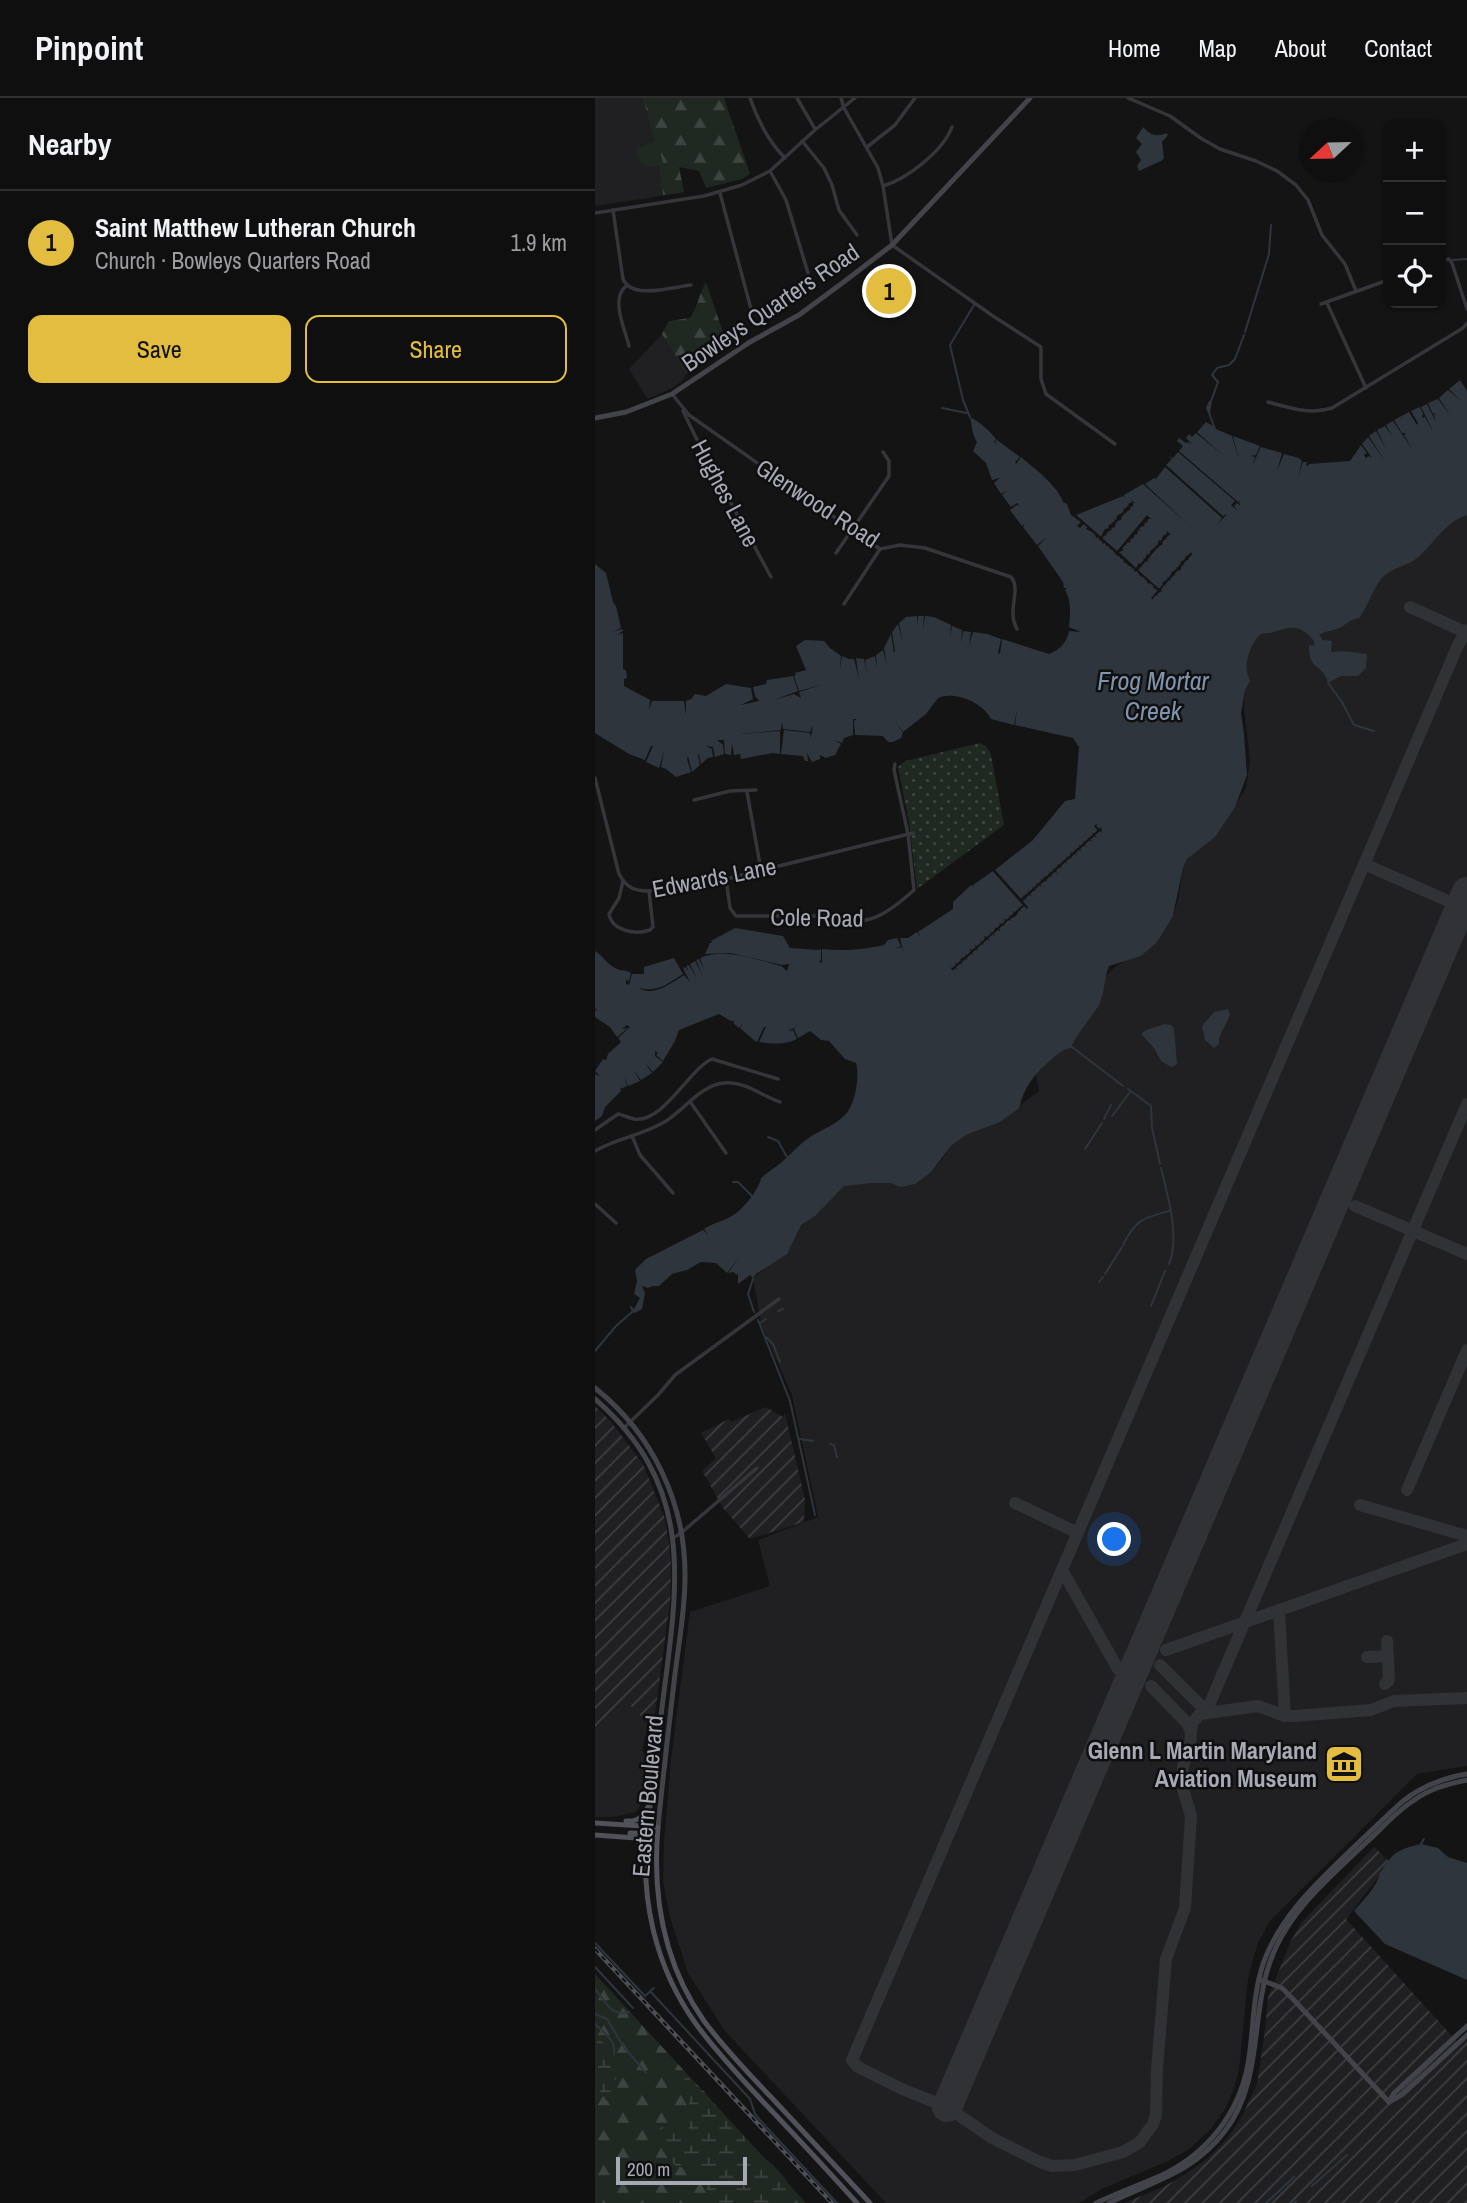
<!DOCTYPE html>
<meta charset="utf-8">
<style>
:root{--surface:#0f0f10;--page:#181819;--text:#f1f3f6;--muted:#9b9c9f;--line:#2f2f30;--accent:#e2bd3f}
body{margin:0;font-family:"Archivo Narrow",sans-serif;background:var(--page);color:var(--text)}
.controls{position:absolute;right:21px;top:21px;display:grid;overflow:hidden;border-radius:14px;box-shadow:0 2px 5px #0004}
.controls button{width:63px;height:63px;display:grid;place-items:center;padding:0;border:0;border-bottom:2px solid var(--line);background:var(--surface);color:var(--text);font:35px sans-serif}
.compass{position:absolute;left:704px;top:21px;width:63px;height:63px;border-radius:50%;background:var(--surface);box-shadow:0 2px 5px #0004;rotate:248deg}
.scale{position:absolute;left:21px;bottom:18px;width:131px;box-sizing:border-box;padding-left:7px;border:4px solid #a7a9b5;border-top:0;font-size:19px;line-height:24px;white-space:nowrap;color:#a7a9b5;-webkit-text-stroke:5px #0f0f10;paint-order:stroke}
.you{position:absolute;left:520px;top:1442px;width:24px;height:24px;margin:-18px;border:5px solid #fff;border-radius:50%;background:#1a73e8;box-shadow:0 0 0 10px #1a73e833}
.badge{display:grid;place-items:center;width:46px;height:46px;border-radius:50%;background:var(--accent);color:#111;font-size:23px;font-weight:700}
.pin{position:absolute;translate:-50% -50%;border:4px solid #fff;box-shadow:0 2px 7px #0006}
.list{margin:0;padding:0;list-style:none}
h2{display:flex;justify-content:space-between;align-items:center;height:91px;margin:0;padding:0 28px;font-size:30px}
h2 small{font-size:23px;font-weight:400;color:var(--muted)}
.list li{display:grid;grid-template-columns:46px 1fr auto;gap:21px;align-items:center;box-sizing:border-box;height:105px;padding:0 28px;border-top:2px solid var(--line)}
.list b{display:block;font-size:26px;white-space:nowrap}
.list p{margin:0;font-size:23px;white-space:nowrap;color:var(--muted)}
.list em{font-size:23px;font-style:normal;color:var(--muted)}
.actions{display:flex;gap:14px;padding:21px 28px}
.actions a{flex:1;padding:16px 0;border:2px solid var(--accent);border-radius:14px;text-align:center;font-size:24px;color:var(--accent)}
.actions .main{background:var(--accent);color:#111}
.icon{flex:none;width:38px;height:38px;fill:none;stroke:currentColor;stroke-width:2;stroke-linecap:round;stroke-linejoin:round}
.map{position:relative;flex:none;width:872px;height:2105px;overflow:hidden}
header{display:flex;align-items:center;gap:42px;box-sizing:border-box;height:98px;padding:0 35px;background:var(--surface);border-bottom:2px solid var(--line)}
header strong{font-size:33px}
nav{display:flex;gap:38px;margin-inline-start:auto;font-size:24px}
main{display:flex}
aside{flex:1;background:var(--surface)}
.map>svg:first-child{display:block}
.built{fill:#202022}
.industrial{fill:url(#industrial-furrows)}
.grass{fill:url(#grass-dots)}
.forest{fill:url(#forest-firs)}
.wetland{fill:url(#wetland-marsh)}
.garden{fill:#202822}
.water{fill:#2e353d}
.pier{fill:#141415}
.lines{fill:none;stroke-linecap:round;stroke-linejoin:round}
.stream{stroke:#2e353d;stroke-width:2}
.taxiway{stroke:#313235;stroke-width:12}
.runway{stroke:#313235;stroke-width:30}
.street{stroke:#35353a;stroke-width:3.5}
.secondary{stroke:#43444a;stroke-width:5}
.primary{stroke:#515259;stroke-width:5}
.rail-casing{stroke:#4e4f55;stroke-width:4.5}
.rail{stroke:#0f0f10;stroke-width:2;stroke-dasharray:5;stroke-linecap:butt}
.labels{text-anchor:middle;dominant-baseline:central;stroke-width:5;stroke-linejoin:round;paint-order:stroke}
.street-label{font-size:24px;fill:#a7a9b5;stroke:#0f0f10}
.poi-label{font-size:24px;font-weight:bold;fill:#a7a9b5;stroke:#0f0f10;text-anchor:end}
.water-label{font-size:26px;font-style:italic;fill:#8093ad;stroke:#0f0f10}
</style>
<header>
<strong>Pinpoint</strong>
<nav><a>Home</a><a>Map</a><a>About</a><a>Contact</a></nav>
</header>
<main>
<aside>
<h2>Nearby<small></small></h2>
<ul class="list">
<li><span class="badge">1</span><div><b>Saint Matthew Lutheran Church</b><p>Church · Bowleys Quarters Road</p></div><em>1.9 km</em></li>
</ul>
<div class="actions"><a class="main">Save</a><a>Share</a></div>
</aside>
<div class="map">
<svg width="872" height="2105" viewBox="0 0 872 2105">
<defs>
<pattern id="industrial-furrows" width="10" height="10" patternUnits="userSpaceOnUse" patternTransform="scale(1.75)"><rect width="10" height="10" fill="#202022"/><path d="M-1 1l2-2M0 10L10 0M9 11l2-2" fill="none" stroke="#3e3e40"/></pattern>
<pattern id="grass-dots" width="8" height="8" patternUnits="userSpaceOnUse" patternTransform="scale(1.75)"><rect width="8" height="8" fill="#202822"/><path d="M2 2h.1M6 6h.1" fill="none" stroke="#3e4440" stroke-width="1.8" stroke-linecap="round"/></pattern>
<pattern id="forest-firs" width="22" height="20" patternUnits="userSpaceOnUse" patternTransform="scale(1.75)"><rect width="22" height="20" fill="#202822"/><path d="M5 1l3.5 6h-7zM16 11l3.5 6h-7z" fill="#3e4440"/></pattern>
<pattern id="wetland-marsh" width="20" height="14" patternUnits="userSpaceOnUse" patternTransform="scale(1.75)"><rect width="20" height="14" fill="#202822"/><path d="M1 5h8M5 5V1M11 12h8M15 12V8" fill="none" stroke="#3e4440"/></pattern>
</defs>
<rect width="100%" height="100%" fill="#141415"/>
<!-- built -->
<g class="built">
<polygon points="0,0 57,0 86,95 0,108"/>
<polygon points="67,236 91,276 88,282 77,290 55,300 52,300 34,271"/>
<polygon points="872,415 872,1668 822,1676 675,1823 663,1845 657,1865 653,1881 644,1972 638,1993 630,2011 616,2031 593,2052 571,2064 507,2091 484,2105 291,2105 129,1932 93,1875 75,1819 68,1783 69,1744 76,1662 95,1514 175,1488 163,1442 223,1419 197,1297 167,1229 158,1180 195,1150 194,1135 253,1084 334,1075 346,1063 361,1040 421,1010 444,993 441,976 501,912 511,878 520,869 544,855 562,841 579,816 584,798 588,766 636,714 651,690 655,663 649,610 650,565 659,540 671,531 772,505 786,477 857,422"/>
<polygon points="30,1602 53,1626 47,1653 52,1660 45,1708 41,1714 18,1719 0,1719 0,1630"/>
</g>
<!-- industrial -->
<g class="industrial">
<polygon points="0,1308 16,1324 48,1366 69,1418 74,1443 76,1469 75,1503 58,1631 30,1602 0,1630"/>
<polygon points="171,1309 188,1319 190,1316 210,1401 209,1424 155,1441 128,1410 107,1373 121,1360 106,1335 134,1321 136,1324"/>
<polygon points="779,1749 795,1764 751,1821 865,1947 872,1941 872,2105 529,2105 570,2088 592,2075 612,2061 631,2042 645,2022 662,1986 669,1940 673,1899 696,1843 706,1825"/>
</g>
<!-- grass -->
<polygon class="grass" points="385,645 392,649 396,657 409,727 322,791 314,724 303,669 310,663"/>
<!-- forest -->
<g class="forest">
<polygon points="48,0 129,0 155,76 147,81 111,90 104,73 84,69 89,94 68,97 62,51"/>
<path d="M111,184L133,249L91,276L67,236L74,223L95,220C103,208 104,196 111,184Z"/>
<polygon points="0,1876 211,2105 0,2105"/>
</g>
<!-- wetland -->
<g class="wetland">
<path d="M0,1934C5,1943 12,1947 18,1955C26,1964 20,1993 16,2004L11,2002L0,1986L3,1969Z"/>
<path d="M93,1978L97,1985L109,1993L137,2030L149,2038L156,2068L161,2069V2062L168,2059C179,2067 197,2084 196,2097L181,2100L177,2105H114C113,2088 109,2079 96,2069C92,2068 88,2070 84,2069C76,2068 62,2045 61,2037L65,2030L75,2025L88,2033L94,2031V2000L88,1982Z"/>
</g>
<!-- garden -->
<path class="garden" d="M62,43L68,64C54,75 41,68 42,50Z"/>
<!-- water -->
<g class="water">
<path d="M548,29C555,36 560,40 571,35L573,37L567,44L569,60L566,63L544,73L542,68L546,62L541,54L547,46L541,40Z"/>
<path d="M865,282L872,293V417C850,424 839,446 822,460C812,468 799,469 789,478C779,487 773,509 764,520C755,521 750,528 742,531C735,533 731,533 724,537L728,542L737,543L736,554L747,553L772,556L771,570L763,578H746L733,585C729,569 719,571 715,559C714,555 714,551 714,547L719,548V543C702,524 697,529 675,535C670,536 670,534 665,537C657,543 650,563 652,573C652,576 654,579 655,583L650,592L646,615L649,636L652,677L640,709L620,739L592,761L588,769L578,818L562,844L546,858L514,868C509,880 510,895 504,907C497,919 480,938 476,950C468,951 464,955 457,961C440,975 429,989 424,1010L405,1024L373,1036L362,1043L356,1048L336,1074L320,1086L306,1089L295,1085H276L249,1088L220,1118L206,1127L192,1156L161,1176L158,1180L155,1177L143,1186V1177L138,1174L133,1175L145,1158L132,1175L121,1165L106,1164L92,1172L77,1176L64,1188H58L53,1190L47,1188L50,1195L47,1211L40,1215L37,1214L35,1209L36,1208L39,1211L45,1200L39,1196L42,1183L40,1172L51,1161L108,1132L113,1137L109,1131C119,1124 131,1123 140,1116C150,1109 164,1091 166,1080C173,1074 181,1069 188,1063C198,1054 209,1041 222,1035C231,1030 242,1025 250,1017C260,1007 265,979 261,965L250,961L234,943L226,942L215,933L203,940L199,931L201,929L195,932L193,928L195,933L198,932L202,941C190,947 177,946 164,944L171,929H169L162,944L160,943L145,930L148,925L144,930L138,925L140,923H136L124,916L84,932L80,943L68,963L61,957L63,955L60,953V958L68,964L58,974L49,964L57,975L46,982L39,973L45,983L33,988L29,979L32,988L25,991L26,993L10,1009L7,1018L0,1023V976L5,978L0,973L8,961L11,962L13,956L26,944L23,940L35,929L32,927L27,931L33,930L22,939L15,929L0,919V912L3,913L0,910V853C8,858 12,866 20,870C28,874 29,871 36,875L34,883L31,882V886L34,887L37,876H49V869L79,860L88,876C74,885 62,895 44,890C58,899 75,886 89,877L95,884L88,870L90,869L94,874L91,868L94,867L102,881L95,866L100,863L108,878L101,862L104,861L109,872L105,860C130,849 161,862 186,868L192,873L194,866L187,867L135,855L110,856L115,845H117L116,843L140,830L188,838L195,850L225,852L226,850V862L224,864L227,865V851C250,853 267,852 289,847L293,842L302,840L306,848L300,851L307,849L310,859L305,840H313L322,834L326,840L323,834L358,811V804L376,787L379,789L378,787L398,773L428,807L357,871L358,872L429,808L432,811L433,809L427,803L507,731H504L500,727L503,732L426,801L400,772L438,742L470,703L480,701L484,649L478,640L420,627L422,611L419,627L396,621C387,604 360,593 343,600L331,616L308,634L300,623L308,635L306,640L298,644H293L288,638L260,637L259,623L262,621H258V637L249,640L247,645L239,642L246,646L240,657L231,660L225,657V661L217,664L212,655L213,663H210L208,658L186,656L189,632L215,635L216,640L218,627L215,634L188,631L187,624L186,632L145,636L185,633V656L177,655L146,661L145,656L139,657L137,645L136,657L130,656L129,642H122L128,647L129,656L120,659L118,649L111,648L117,651L118,659L113,660L106,666L104,656L107,654L103,657L105,667L97,674L93,658L92,661L96,674L81,679L71,671L66,669L69,653L64,670L51,664L58,648H56L50,662L34,656L0,635V466L11,475L18,504L21,508L26,530L17,534L27,531L28,533L22,537L28,535V571L31,572L32,580L29,581V588L55,602L54,612L57,603H89L91,617V603L96,601L100,596L111,598L131,586L156,590L158,601L146,607L164,603L160,598L158,589L171,586L172,582L198,578L203,593L179,602L199,596L206,600L204,594L229,586L204,593L199,578L201,577L200,575L211,572L201,548L210,542L229,543L235,550L246,558L245,571L247,558L254,561H259L264,581L261,560L269,561L272,576L270,562L280,558L282,571L281,557L288,552L292,568L289,550L296,536L299,555L300,553L297,534L303,526L308,545L304,525L311,519L312,526L311,519L322,518V527L323,518H329L328,532L330,518L339,519L356,527L355,540L357,528L367,532L366,545L368,533L376,534L374,547L378,534L392,536L406,541L403,555L405,556L407,541L454,556C465,552 472,544 474,533L486,534L474,529C475,516 477,504 470,492L472,490H469L468,484L443,448L452,439L442,447L428,429L430,426L427,428L415,412L422,407L425,408L422,405L416,409L407,397L413,392L406,396L399,385L405,380L397,382L391,365L378,353L382,344C377,337 377,327 375,319C386,325 394,332 401,341L399,344L402,346L400,343L402,342L425,359L420,364L421,366L426,359C440,371 462,387 468,404L472,406L476,417L486,424L483,428L489,426L563,492L557,501L597,456L595,455L564,491L543,472L574,436L573,435L541,471L523,455L554,419L522,454L507,440L539,404L506,439L481,417L528,398L530,399L529,397L548,386L594,427L550,386L559,380L561,381L570,369L627,420L623,426L632,416L628,418L571,367L577,361L574,358L578,360L583,354L640,403L636,407L643,413L639,408L642,405L646,408L644,405L645,402L643,404L584,353L588,348L582,343L584,340L591,345L593,344L597,346L591,340L594,336L597,339L601,335L629,358L602,334L611,324L618,328L611,310L614,303H617L615,315L621,331L637,338L644,363L638,338L665,348L661,357L656,358L660,359L657,368L666,349L687,355L682,373L689,356L704,360L707,363L703,380L708,364H712L711,367L713,368L714,366L755,363L766,347L772,355L769,357L771,360L774,358L777,360L767,346L773,339L790,363L774,338L781,333L791,351L782,332L790,328L798,339L791,327L798,323L817,351L809,337L811,335H807L799,322L814,314L822,327L823,325L816,313L825,309L828,316L827,320L830,319L839,335L826,309L832,306L841,324L839,317L841,315L838,316L833,305L843,301L855,317L844,300L853,292L866,303L854,291Z"/>
<polygon points="633,911 635,917 624,940 624,946 619,950 610,942 607,928 619,914"/>
<polygon points="570,926 576,927 579,930 582,966 576,969 566,963 559,950 546,936 551,932"/>
<path d="M826,1746L843,1750L853,1759L872,1765V1882L790,1846L759,1813C769,1801 783,1788 785,1774C789,1771 789,1767 794,1762C802,1751 814,1749 826,1746Z"/>
</g>
<!-- pier -->
<g class="pier">
<polygon points="536,402 540,405 538,405 538,409 536,408 535,412 531,414 532,416 530,415 528,417 529,418 527,418 526,422 522,423 523,425 521,424 520,429 516,430 517,432 513,433 514,435 512,434 511,438 510,437 507,440 522,453 552,417 556,421 553,421 552,425 550,424 549,429 547,428 544,431 546,433 543,432 542,437 540,436 538,441 536,440 535,445 533,444 531,446 532,448 530,447 527,450 529,452 524,454 541,470 544,465 546,466 549,462 548,460 550,461 552,456 554,457 556,452 561,449 560,447 562,448 564,442 566,443 568,438 572,435 572,433 576,437 574,437 571,440 572,442 570,441 567,444 568,446 563,449 564,450 562,450 555,458 556,460 554,459 552,464 550,463 547,467 548,469 546,468 543,472 564,491 568,486 567,485 573,481 572,479 574,480 577,474 582,471 581,469 583,470 586,466 585,464 591,461 590,459 595,456 595,454 598,457 596,457 593,461 594,462 592,462 588,466 590,467 587,467 585,473 583,472 579,476 581,478 579,477 575,481 576,483 574,482 570,486 572,488 570,487 566,491 567,493 562,496 563,498 561,497 558,500 559,502 556,500 563,492 558,490 559,488 555,485 553,486 551,481 549,482 550,480 545,478 542,473 540,474 538,470 536,471 537,469 532,467 533,466 528,464 529,462 525,460 525,459 521,457 519,453 518,454 518,452 515,451 513,448 511,448 510,445 508,446 506,442 505,443 503,439 501,440 500,436 498,437 499,435 491,431 492,429 489,426 485,430 482,428 486,424 476,415 485,412 481,417 506,439 510,431 514,430 513,428 520,423 519,421 521,422 522,418 528,414 528,412 534,407 533,406 537,404"/>
<polygon points="503,725 501,728 504,731 506,729 507,735 505,733 500,737 502,740 499,738 495,741 497,744 494,742 490,746 491,749 489,747 485,751 487,753 484,752 480,755 482,757 479,756 476,759 477,761 475,760 471,763 472,766 470,764 466,768 467,770 465,769 461,772 462,775 460,774 456,777 457,780 455,778 451,782 452,784 450,783 445,786 447,789 444,787 440,791 441,794 439,792 435,796 437,798 434,797 430,800 432,802 429,801 428,803 433,810 429,808 425,811 426,814 424,812 421,818 415,821 416,823 413,822 409,826 410,828 408,827 404,830 405,833 403,832 398,835 400,838 397,836 393,840 395,843 392,841 388,845 389,847 387,846 382,850 383,853 381,851 377,855 378,857 376,856 371,860 373,862 370,861 366,864 368,867 365,865 361,869 362,872 360,870 358,871 359,874 355,869 357,870 361,867 360,864 362,866 366,862 365,861 371,858 370,855 372,857 376,853 374,851 377,852 381,849 379,847 382,848 386,845 385,842 387,844 390,840 389,838 392,839 396,836 395,833 397,835 400,831 400,829 402,830 405,827 404,825 407,826 410,823 409,820 411,822 415,819 413,817 416,818 419,814 418,813 420,814 424,811 423,808 425,810 428,807 396,771 398,770 426,801 429,798 428,796 430,798 434,795 433,792 435,794 438,791 436,789 439,790 442,787 441,785 443,786 446,783 445,781 447,782 450,779 449,778 451,779 455,776 454,773 456,775 459,772 458,770 460,771 463,768 462,766 464,767 468,764 467,762 469,763 472,760 471,758 473,759 476,757 475,754 477,755 481,752 479,750 482,752 485,749 484,746 486,748 489,745 488,743 490,744 494,740 492,739 495,740 498,737 497,734 499,736 503,733 499,728"/>
</g>
<g class="lines">
<!-- stream -->
<g class="stream">
<polyline points="858,162 872,161"/>
<polyline points="650,234 674,156 676,127"/>
<polyline points="616,303 623,284 617,277 622,270 634,267 640,261 649,237"/>
<polyline points="347,310 372,315"/>
<polyline points="375,319 368,302 355,247 379,207"/>
<polyline points="733,585 747,604 759,627 779,633"/>
<polyline points="477,949 528,988"/>
<polyline points="533,991 556,1008 557,1030 565,1066"/>
<polyline points="517,1018 535,994"/>
<polyline points="509,1021 516,1007"/>
<polyline points="173,1039 183,1043 192,1059"/>
<polyline points="490,1051 507,1025"/>
<path d="M566,1070C573,1098 585,1140 574,1166"/>
<polyline points="138,1084 143,1084 158,1099"/>
<path d="M528,1147C540,1122 548,1120 574,1113"/>
<polyline points="510,1176 527,1149"/>
<polyline points="158,1181 153,1196 159,1214"/>
<polyline points="504,1184 508,1179"/>
<polyline points="556,1208 570,1173"/>
<polyline points="183,1213 188,1211"/>
<polyline points="163,1222 195,1303 220,1417"/>
<polyline points="165,1225 171,1221"/>
<polyline points="171,1239 178,1246 185,1264"/>
<polyline points="0,1253 21,1228 37,1214"/>
<polyline points="205,1341 218,1343"/>
<polyline points="235,1346 239,1347 242,1359"/>
<polyline points="826,1746 829,1741"/>
<polyline points="0,1845 50,1898 59,1890"/>
<polyline points="0,1869 38,1910"/>
<path d="M0,1891C11,1903 15,1919 34,1914"/>
<polyline points="55,1893 155,2001 160,2016 165,2022 242,2105"/>
<polyline points="0,1916 12,1921 28,1948 51,1975"/>
<path d="M0,1926C9,1935 22,1943 19,1956"/>
<polyline points="717,2088 752,2057"/>
<polyline points="671,2105 699,2079"/>
<polyline points="699,2105 701,2103"/>
</g>
<!-- taxiway -->
<g class="taxiway">
<polyline points="815,509 870,534"/>
<polyline points="872,532 863,547 257,1962 263,1969 307,1991 352,2009 397,2040 445,2064 457,2068 480,2067 528,2054 545,2044 558,2026 561,2017 562,1971 571,1861 590,1810 596,1718 588,1691 588,1668 595,1646 597,1625 615,1605 872,1006"/>
<polyline points="769,766 851,802"/>
<polyline points="760,1108 872,1156"/>
<polyline points="812,1392 872,1252"/>
<polyline points="420,1405 483,1435"/>
<polyline points="765,1407 872,1438"/>
<polyline points="467,1472 523,1571"/>
<polyline points="684,1512 690,1618"/>
<polyline points="571,1552 872,1446"/>
<polyline points="772,1559 793,1558"/>
<polyline points="565,1567 610,1612"/>
<polyline points="790,1586 794,1582 792,1543"/>
<polyline points="556,1588 592,1625 596,1633"/>
<polyline points="605,1616 663,1608 690,1618 699,1618 776,1612 799,1603 872,1600"/>
</g>
<!-- runway -->
<polyline class="runway" points="352,2009 872,794"/>
<!-- street -->
<g class="street">
<path d="M155,0C163,23 173,43 190,60"/>
<polyline points="202,0 220,31"/>
<polyline points="246,0 249,10 283,70 288,88 297,147 398,218 446,249 446,281 451,296 520,346"/>
<polyline points="533,0 575,18 607,41 625,51 661,63 682,73 701,87 713,102 727,137 750,166 761,193"/>
<polyline points="207,43 229,70 237,87 244,112 262,137"/>
<polyline points="272,49 300,27 320,0"/>
<polyline points="175,73 191,102 213,175"/>
<path d="M288,88C312,81 348,53 357,29"/>
<polyline points="125,95 156,211"/>
<path d="M18,112L28,181C37,202 77,189 96,187"/>
<polyline points="0,115 109,98 147,87 175,73 220,32 260,0"/>
<polyline points="846,163 854,161 857,165 872,211"/>
<path d="M31,188C15,201 30,231 34,248"/>
<polyline points="732,205 771,290"/>
<polyline points="726,206 793,182"/>
<path d="M77,296L94,317L285,451L305,447L330,450L416,479C427,492 411,512 422,531"/>
<path d="M673,304C695,310 715,317 737,310L868,230L872,225"/>
<polyline points="88,313 104,346 176,479"/>
<polyline points="241,455 294,378 294,363 288,354"/>
<polyline points="249,506 285,451"/>
<path d="M0,680L24,776C32,790 39,793 54,793L131,781L318,735"/>
<polyline points="152,694 166,772"/>
<polyline points="99,702 135,693 161,692"/>
<path d="M131,781L135,810L141,818H244C272,833 299,810 319,792L313,736L299,672L300,666"/>
<path d="M28,783L24,800L14,816C17,833 40,837 55,832L58,829L54,793"/>
<polyline points="96,1005 131,1055"/>
<path d="M0,1032L23,1016C28,1017 34,1020 39,1021C69,1025 94,971 117,961L183,981"/>
<polyline points="37,1038 45,1057 78,1095"/>
<path d="M0,1053C22,1040 49,1037 71,1023C89,1012 106,987 129,985C150,983 167,998 185,1004"/>
<polyline points="0,1106 21,1125"/>
<polyline points="29,1330 63,1297 80,1277 184,1201"/>
<polyline points="78,1440 86,1435 162,1370"/>
</g>
<!-- secondary -->
<g class="secondary">
<polyline points="0,320 31,314 77,296 155,244 204,217 250,183 297,147 435,0"/>
<path d="M0,1290C58,1336 91,1406 90,1480C90,1512 84,1544 80,1576C74,1627 68,1678 63,1729"/>
<path d="M0,1301C95,1384 85,1472 70,1586C64,1633 58,1681 53,1729"/>
<polyline points="666,1882 687,1890 697,1900 794,2004"/>
<polyline points="794,2004 799,1995 872,1928"/>
<polyline points="794,2004 808,1996 872,1937"/>
<path d="M501,2105C522,2095 544,2087 565,2078C611,2057 644,2016 653,1966C659,1932 657,1900 668,1866C685,1818 722,1785 758,1750C775,1734 791,1718 808,1703C827,1688 848,1680 872,1676"/>
<path d="M514,2105C560,2082 597,2076 630,2033C667,1984 656,1924 673,1870C689,1816 735,1779 774,1742C788,1729 802,1713 818,1703C834,1691 852,1686 872,1682"/>
</g>
<!-- primary -->
<g class="primary">
<path d="M31,1723C45,1724 50,1717 55,1705"/>
<path d="M0,1725L63,1729C57,1798 69,1866 109,1923C129,1950 153,1975 176,1999C209,2034 242,2070 275,2105"/>
<path d="M53,1729C44,1798 60,1869 101,1926C122,1955 147,1981 171,2007C202,2039 232,2072 262,2105"/>
<polyline points="35,1735 62,1736"/>
<polyline points="0,1737 41,1740 45,1746 47,1760"/>
</g>
<!-- rail casing -->
<g class="rail-casing">
<polyline id="rail" points="0,1851 237,2105"/>
</g>
<!-- rail -->
<use href="#rail" class="rail"/>
</g>
<!-- icons -->
<defs>
<g id="museum-square" transform="scale(2.0125)"><rect x="-9" y="-9" width="18" height="18" rx="4" fill="#e2bd3f" stroke="#0f0f10"/><path d="M0-6L6-3V-2H-6V-3ZM-5-1h2V3h-2ZM-1-1h2V3h-2ZM3-1h2V3H3ZM-6 4H6V6H-6Z" fill="#111"/></g>
</defs>
<g fill-rule="evenodd">
<use href="#museum-square" x="749" y="1666"/>
</g>
<g class="labels">
<!-- street labels -->
<g class="street-label">
<text transform="translate(175 209) rotate(-34)">Bowleys Quarters Road</text>
<text transform="translate(131 395) rotate(62)">Hughes Lane</text>
<text transform="translate(223 405) rotate(33)">Glenwood Road</text>
<text transform="translate(119 779) rotate(-11)">Edwards Lane</text>
<text transform="translate(222 819) rotate(1)">Cole Road</text>
<text transform="translate(52 1698) rotate(-85)">Eastern Boulevard</text>
</g>
<!-- poi labels -->
<g class="poi-label">
<text x="722" y="1652">Glenn L Martin Maryland<tspan x="722" dy="28">Aviation Museum</tspan></text>
</g>
<!-- water labels -->
<g class="water-label">
<text x="558" y="582">Frog Mortar<tspan x="558" dy="30">Creek</tspan></text>
</g>
</g>
</svg>
<div class="controls">
<button>+</button>
<button>−</button>
<button><svg class="icon" aria-label="locate" viewBox="0 0 24 24"><circle cx="12" cy="12" r="6"/><path d="M12 2v4M12 18v4M2 12h4M18 12h4"/></svg></button>
</div>
<svg class="compass" viewBox="-18 -18 36 36"><path d="M0-13l5 13h-10z" fill="#e53935"/><path d="M0 13l5-13h-10z" fill="#9b9c9f"/></svg>
<div class="scale">200 m</div>
<div class="you"></div>
<div class="pin badge" style="left:294px;top:193px">1</div>
</div>
</main>
